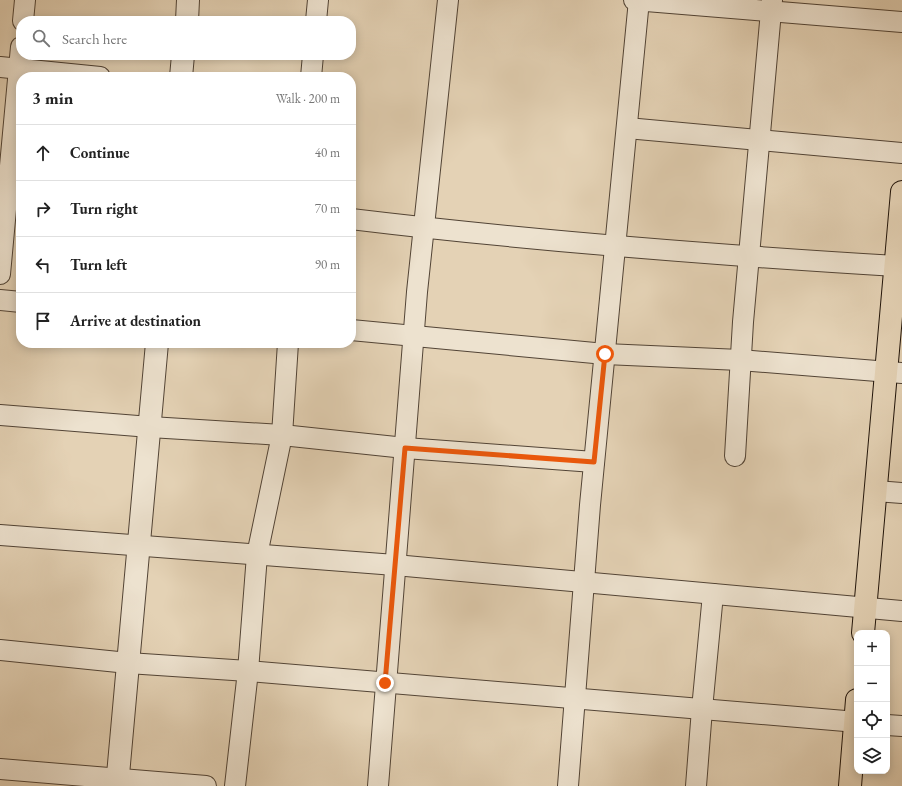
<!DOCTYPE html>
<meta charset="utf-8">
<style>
:root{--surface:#fff;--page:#f2f2f2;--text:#222;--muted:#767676;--line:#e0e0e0}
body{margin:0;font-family:"EB Garamond",serif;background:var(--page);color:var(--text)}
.controls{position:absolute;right:12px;bottom:12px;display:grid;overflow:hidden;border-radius:8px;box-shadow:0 2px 10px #0003}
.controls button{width:36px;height:36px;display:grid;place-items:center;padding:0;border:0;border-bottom:1px solid var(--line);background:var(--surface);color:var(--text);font:20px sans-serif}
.stop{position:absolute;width:12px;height:12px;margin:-9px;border:3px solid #ea580c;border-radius:50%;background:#fff}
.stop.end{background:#ea580c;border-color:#fff;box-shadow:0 1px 4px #0008}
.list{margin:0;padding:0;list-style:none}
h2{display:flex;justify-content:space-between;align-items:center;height:52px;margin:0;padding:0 16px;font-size:17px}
h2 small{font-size:13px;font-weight:400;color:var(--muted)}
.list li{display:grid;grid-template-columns:26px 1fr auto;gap:12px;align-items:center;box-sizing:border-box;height:56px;padding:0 16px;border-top:1px solid var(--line)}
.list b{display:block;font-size:15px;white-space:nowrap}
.list em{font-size:13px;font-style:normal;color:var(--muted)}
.icon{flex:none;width:22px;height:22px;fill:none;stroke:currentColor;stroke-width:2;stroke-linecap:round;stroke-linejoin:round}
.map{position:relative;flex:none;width:902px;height:786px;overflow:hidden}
.search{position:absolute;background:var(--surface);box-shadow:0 2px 10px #0003;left:16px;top:16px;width:340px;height:44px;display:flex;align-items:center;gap:10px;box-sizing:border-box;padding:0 14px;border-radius:16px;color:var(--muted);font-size:15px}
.panel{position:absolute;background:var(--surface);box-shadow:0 2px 10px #0003;left:16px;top:72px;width:340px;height:276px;border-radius:16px}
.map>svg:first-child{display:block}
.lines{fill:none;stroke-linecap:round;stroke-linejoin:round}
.minor-casing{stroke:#524436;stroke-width:22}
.tertiary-casing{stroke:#524436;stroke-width:24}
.primary-casing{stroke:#21150b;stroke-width:24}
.minor{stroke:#ede2cf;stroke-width:20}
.tertiary{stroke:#ede2cf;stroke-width:22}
.primary{stroke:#e4d2b5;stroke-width:22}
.route{stroke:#ea580c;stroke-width:5}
</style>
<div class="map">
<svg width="902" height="786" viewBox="0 0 902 786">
<rect width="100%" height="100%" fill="#e4d2b5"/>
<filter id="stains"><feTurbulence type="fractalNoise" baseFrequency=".005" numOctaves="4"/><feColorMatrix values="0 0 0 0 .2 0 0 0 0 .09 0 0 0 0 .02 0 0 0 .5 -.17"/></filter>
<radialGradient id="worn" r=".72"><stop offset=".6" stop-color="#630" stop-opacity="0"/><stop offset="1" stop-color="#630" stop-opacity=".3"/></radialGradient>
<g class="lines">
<!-- minor casing -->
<g class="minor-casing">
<g id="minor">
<polyline points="634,0 902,22"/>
<polyline points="23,21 25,0"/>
<polyline points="316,21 318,0"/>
<polyline points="0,67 100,77"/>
<polyline points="311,77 313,55"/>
<polyline points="627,128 902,153"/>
<path d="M351,219C532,241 714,255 896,266"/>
<polyline points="0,274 21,47"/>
<polyline points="0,300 21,302"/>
<polyline points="351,330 605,354 740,360 902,373"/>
<polyline points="0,415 150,427 282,435 405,448 594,462"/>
<polyline points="735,456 743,322 772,0"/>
<polyline points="876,491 902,493"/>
<polyline points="0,535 395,565 902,611"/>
<polyline points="0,650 128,663 248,671 857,722"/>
<polyline points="887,725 902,726"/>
<polyline points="0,769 206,786"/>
<polyline points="235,786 248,671 257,555 282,435 288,343"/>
<polyline points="378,786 417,292 448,0"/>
<polyline points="568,786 590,505 639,0"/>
<polyline points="696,786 702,709 713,594"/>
</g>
</g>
<!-- tertiary casing -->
<g class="tertiary-casing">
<g id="tertiary">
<polyline points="187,21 188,0"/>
<polyline points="181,77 183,55"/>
<polyline points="117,786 157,343"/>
</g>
</g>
<!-- primary casing -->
<g class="primary-casing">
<g id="primary">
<polyline points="863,633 902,192"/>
<polyline points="850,786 857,700"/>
</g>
</g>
<!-- minor -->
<use href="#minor" class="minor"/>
<!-- tertiary -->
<use href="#tertiary" class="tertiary"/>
<!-- primary -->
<use href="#primary" class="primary"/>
</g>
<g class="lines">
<!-- route -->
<polyline class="route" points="385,683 405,448 594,462 605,354"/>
</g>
<rect width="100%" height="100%" filter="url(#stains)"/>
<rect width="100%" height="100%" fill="url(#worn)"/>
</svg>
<div class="controls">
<button>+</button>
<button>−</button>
<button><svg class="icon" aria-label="locate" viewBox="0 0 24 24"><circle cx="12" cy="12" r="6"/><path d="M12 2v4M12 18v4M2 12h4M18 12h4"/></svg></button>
<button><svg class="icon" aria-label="layers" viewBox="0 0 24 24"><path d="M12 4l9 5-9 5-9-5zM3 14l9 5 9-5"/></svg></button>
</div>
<div class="stop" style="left:605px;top:354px"></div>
<div class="stop end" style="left:385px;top:683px"></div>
<div class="search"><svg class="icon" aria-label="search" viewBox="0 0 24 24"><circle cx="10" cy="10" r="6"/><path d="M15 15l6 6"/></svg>Search here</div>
<section class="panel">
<h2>3 min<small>Walk · 200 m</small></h2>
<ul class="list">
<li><svg class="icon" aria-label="ahead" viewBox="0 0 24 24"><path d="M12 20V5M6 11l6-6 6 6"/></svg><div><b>Continue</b></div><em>40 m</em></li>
<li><svg class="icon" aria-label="right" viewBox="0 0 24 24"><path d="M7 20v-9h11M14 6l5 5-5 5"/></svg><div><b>Turn right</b></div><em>70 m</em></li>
<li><svg class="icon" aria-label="left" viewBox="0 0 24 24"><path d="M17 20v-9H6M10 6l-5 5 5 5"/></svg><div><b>Turn left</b></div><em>90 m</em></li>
<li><svg class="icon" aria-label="arrive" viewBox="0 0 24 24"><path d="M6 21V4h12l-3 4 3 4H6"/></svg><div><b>Arrive at destination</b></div></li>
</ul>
</section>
</div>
